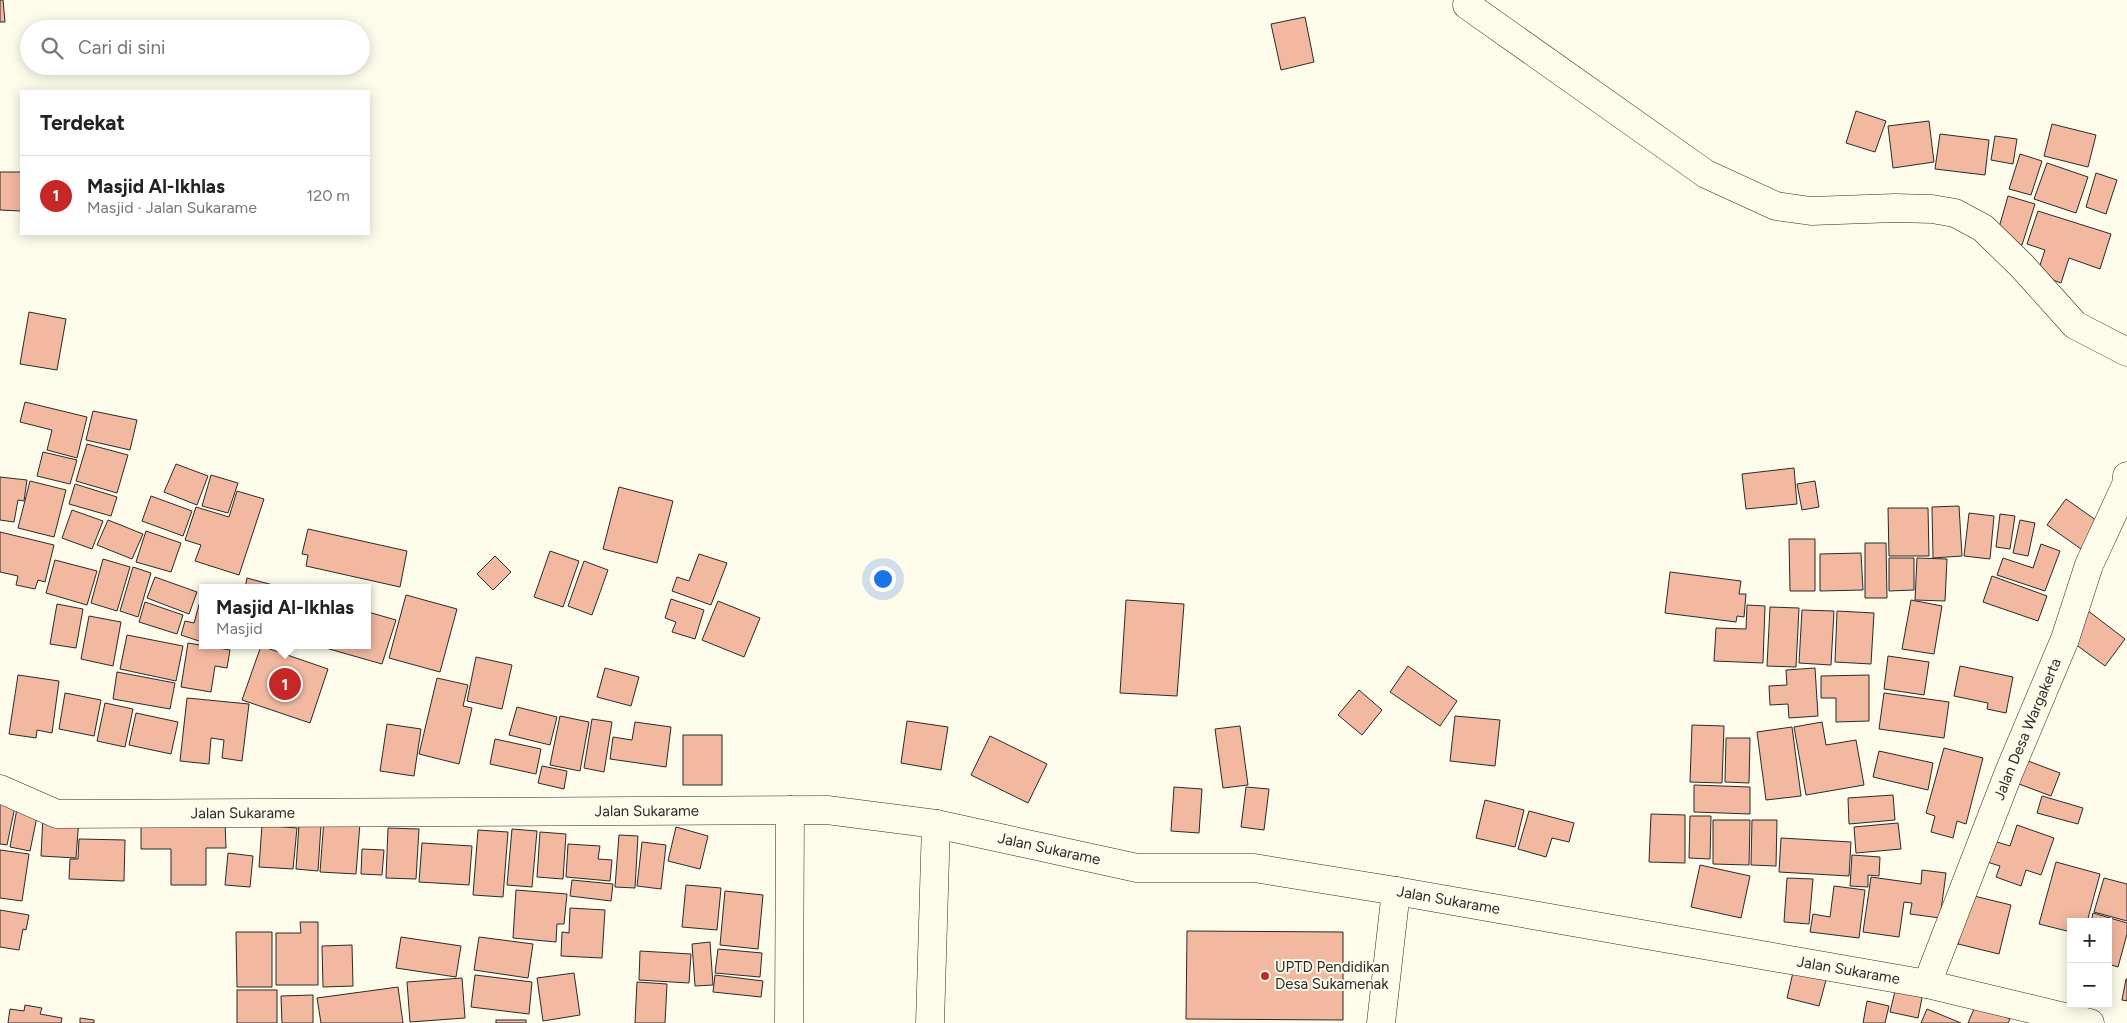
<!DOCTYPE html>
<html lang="id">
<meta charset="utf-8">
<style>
:root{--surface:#fff;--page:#f2f2f2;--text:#222;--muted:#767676;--line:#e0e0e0;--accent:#c62828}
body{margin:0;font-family:Figtree,sans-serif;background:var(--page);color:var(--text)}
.controls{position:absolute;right:15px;bottom:15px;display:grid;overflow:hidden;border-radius:0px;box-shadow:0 2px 12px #0003}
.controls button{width:45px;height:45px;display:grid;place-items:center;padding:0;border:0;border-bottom:1px solid var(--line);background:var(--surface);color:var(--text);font:25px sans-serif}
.you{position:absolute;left:882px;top:578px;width:18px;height:18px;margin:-12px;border:4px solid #fff;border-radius:50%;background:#1a73e8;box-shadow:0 0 0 8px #1a73e833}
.badge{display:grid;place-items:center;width:32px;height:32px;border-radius:50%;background:var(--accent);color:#fff;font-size:16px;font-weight:700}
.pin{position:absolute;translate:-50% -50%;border:2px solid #fff;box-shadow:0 1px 5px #0006}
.popup{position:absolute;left:199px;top:584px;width:172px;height:65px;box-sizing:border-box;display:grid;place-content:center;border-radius:0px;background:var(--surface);filter:drop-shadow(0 1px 4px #0005);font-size:16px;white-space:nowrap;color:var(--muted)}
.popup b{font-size:19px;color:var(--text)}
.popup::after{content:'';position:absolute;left:50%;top:100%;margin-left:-10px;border:10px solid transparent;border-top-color:var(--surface)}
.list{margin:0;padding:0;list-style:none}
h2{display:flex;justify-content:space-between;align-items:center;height:65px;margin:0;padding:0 20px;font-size:21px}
h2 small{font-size:16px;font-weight:400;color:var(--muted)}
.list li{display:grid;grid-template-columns:32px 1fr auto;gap:15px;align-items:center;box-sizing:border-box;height:80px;padding:0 20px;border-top:1px solid var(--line)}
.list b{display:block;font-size:19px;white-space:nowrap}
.list p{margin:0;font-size:16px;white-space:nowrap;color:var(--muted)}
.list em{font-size:16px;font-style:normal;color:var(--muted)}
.icon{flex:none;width:28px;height:28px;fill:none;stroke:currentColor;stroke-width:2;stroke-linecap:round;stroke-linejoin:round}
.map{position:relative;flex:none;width:2127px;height:1023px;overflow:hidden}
.search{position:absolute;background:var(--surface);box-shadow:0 2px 12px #0003;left:20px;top:20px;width:350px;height:55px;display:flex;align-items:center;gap:12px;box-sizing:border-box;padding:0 18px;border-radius:28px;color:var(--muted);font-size:19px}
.panel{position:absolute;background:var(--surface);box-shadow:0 2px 12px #0003;left:20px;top:90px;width:350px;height:145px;border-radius:0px}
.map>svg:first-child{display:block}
.building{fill:#f2b8a0;stroke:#2b2b2b}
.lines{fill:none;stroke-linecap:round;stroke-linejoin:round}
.minor-casing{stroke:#2b2b2b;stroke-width:29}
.minor{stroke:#fdfbea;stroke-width:28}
.poi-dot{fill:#c62828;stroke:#fdfbea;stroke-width:2}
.labels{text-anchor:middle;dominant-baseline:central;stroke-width:4;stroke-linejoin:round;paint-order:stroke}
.street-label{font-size:15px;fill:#2b2b2b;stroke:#fdfbea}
.poi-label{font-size:15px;fill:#2b2b2b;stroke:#fdfbea;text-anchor:start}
</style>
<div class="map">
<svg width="2127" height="1023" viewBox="0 0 2127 1023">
<rect width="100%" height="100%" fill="#fdfbea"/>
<!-- building -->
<g class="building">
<polygon points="0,0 3,0 5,22 0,22"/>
<polygon points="1305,17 1314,62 1281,70 1271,24"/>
<polygon points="1856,111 1886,121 1875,152 1846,143"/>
<polygon points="1929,121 1934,162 1893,168 1888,126"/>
<polygon points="2052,124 2096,135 2088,167 2044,156"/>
<polygon points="1940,134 1989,140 1985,175 1935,169"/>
<polygon points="1995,136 2017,139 2013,164 1991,160"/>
<polygon points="2020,154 2042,161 2031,195 2009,189"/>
<polygon points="2047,163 2088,177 2076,213 2034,199"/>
<polygon points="0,172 21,172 21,211 0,210"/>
<polygon points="2096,173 2117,180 2106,214 2086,207"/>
<polygon points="2008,196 2035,204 2022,245 1996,238"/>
<polygon points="2038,211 2111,234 2100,269 2069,258 2061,283 2037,274 2045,250 2027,244"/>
<polygon points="29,312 66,319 57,370 20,364"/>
<polygon points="25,402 87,417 77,458 47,450 52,430 20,422"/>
<polygon points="93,411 137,420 130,450 86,440"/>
<polygon points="87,444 128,455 117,493 76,481"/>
<polygon points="43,452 77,460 70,484 37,476"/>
<polygon points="176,464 208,476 197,505 164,492"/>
<polygon points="1794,468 1797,504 1746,509 1742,474"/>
<polygon points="211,475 238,483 228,513 202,506"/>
<polygon points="0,477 27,480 24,501 18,500 14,522 0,520"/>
<polygon points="30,481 66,490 54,537 18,528"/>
<polygon points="1815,481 1819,507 1802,510 1797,484"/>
<polygon points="75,484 117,497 111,516 69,504"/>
<polygon points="619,487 673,501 657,563 603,549"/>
<polygon points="237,491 264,499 239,575 195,561 201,545 185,540 196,507 229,517"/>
<polygon points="151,496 192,511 183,536 142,521"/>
<polygon points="2066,499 2100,523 2081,549 2047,525"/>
<polygon points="1959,506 1962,556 1933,558 1932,507"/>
<polygon points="1888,508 1928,508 1929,556 1889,556"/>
<polygon points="72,510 103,521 92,549 62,538"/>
<polygon points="1969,513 1994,516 1990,559 1964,556"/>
<polygon points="2000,514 2015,516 2010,549 1996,547"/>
<polygon points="108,520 143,534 132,559 97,545"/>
<polygon points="2020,520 2035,523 2028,556 2013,553"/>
<polygon points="308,529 407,551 400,587 306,566 308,555 302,554"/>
<polygon points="146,531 181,543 171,572 136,562"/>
<polygon points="0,532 54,545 45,582 38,580 35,589 16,585 18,576 0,572"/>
<polygon points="1789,539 1815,539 1815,591 1790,591"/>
<polygon points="1865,543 1886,543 1887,598 1865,598"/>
<polygon points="2041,544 2060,551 2045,591 1997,575 2003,558 2033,568"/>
<polygon points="550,551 579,561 563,607 534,597"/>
<polygon points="1861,553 1863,590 1820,591 1820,554"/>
<polygon points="699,554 727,563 711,605 672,591 677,577 689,581"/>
<polygon points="495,556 511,572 493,590 477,574"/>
<polygon points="1889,558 1914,558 1914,590 1889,591"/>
<polygon points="1917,558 1947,559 1945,601 1915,600"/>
<polygon points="103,559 130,567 117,611 91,603"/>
<polygon points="55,560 97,571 87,605 46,593"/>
<polygon points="584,561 608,570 592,615 568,606"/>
<polygon points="133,567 151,573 138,617 120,611"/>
<polygon points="1670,572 1741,581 1739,594 1746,594 1744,617 1737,616 1736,622 1665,613"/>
<polygon points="1992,576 2047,596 2038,621 1983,602"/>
<polygon points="155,577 197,592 189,614 147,598"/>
<polygon points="247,578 284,588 245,588"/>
<polygon points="202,594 202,642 181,635 185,621 194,623"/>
<polygon points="406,595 457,609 440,672 389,658"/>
<polygon points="671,599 704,610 695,639 672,632 676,622 665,618"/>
<polygon points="1126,600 1184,604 1177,696 1120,693"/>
<polygon points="1911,600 1942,606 1934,654 1902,649"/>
<polygon points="718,601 760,618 744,657 702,640"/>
<polygon points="145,602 183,615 177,634 139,622"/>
<polygon points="57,604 83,609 76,648 50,644"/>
<polygon points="1747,605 1765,606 1763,663 1714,661 1716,628 1746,629"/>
<polygon points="1770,607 1799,608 1796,667 1767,666"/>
<polygon points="1802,610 1834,611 1831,665 1799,663"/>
<polygon points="2087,610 2125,639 2105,666 2067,638"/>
<polygon points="1837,611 1874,613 1871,664 1835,662"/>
<polygon points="368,612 396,620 382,664 315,645 368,645"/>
<polygon points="89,616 121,622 113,666 81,659"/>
<polygon points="127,635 183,646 176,681 120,669"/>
<polygon points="188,643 230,650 227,668 215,666 211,692 181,687"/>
<polygon points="261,646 328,669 310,723 242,700"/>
<polygon points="1888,656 1929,662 1924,695 1884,689"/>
<polygon points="476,657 512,665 502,709 467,701"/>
<polygon points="1408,666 1457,701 1440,726 1390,692"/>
<polygon points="1960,666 2013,677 2006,713 1987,709 1988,703 1954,696"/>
<polygon points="605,668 639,677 631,706 597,697"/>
<polygon points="1815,668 1818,716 1789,718 1788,704 1770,705 1769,686 1787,685 1786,670"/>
<polygon points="117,672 175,683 170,709 113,699"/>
<polygon points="18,675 59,681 52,733 37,730 36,738 9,734"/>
<polygon points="1869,675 1869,721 1836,722 1836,698 1821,698 1821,676"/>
<polygon points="437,678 468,685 463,706 472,708 459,764 419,754"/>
<polygon points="1359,690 1382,710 1362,735 1338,715"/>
<polygon points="65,693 101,700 94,736 59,729"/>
<polygon points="1884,693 1949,702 1944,738 1879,729"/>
<polygon points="187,698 249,704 242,761 222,758 224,740 211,738 209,764 180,761"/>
<polygon points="105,703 133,709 125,747 97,741"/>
<polygon points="517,707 557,717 550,745 509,735"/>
<polygon points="136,713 178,722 171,754 129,745"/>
<polygon points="560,716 589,722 580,771 550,765"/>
<polygon points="1455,716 1500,720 1495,766 1450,761"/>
<polygon points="592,719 612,722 604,772 584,768"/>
<polygon points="907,721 948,727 941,770 901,763"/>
<polygon points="635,722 671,727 666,767 610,759 613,737 632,740"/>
<polygon points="1822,722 1826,745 1856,740 1864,785 1806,795 1794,727"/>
<polygon points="387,724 421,729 414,776 380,771"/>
<polygon points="1692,725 1724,726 1722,783 1690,782"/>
<polygon points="1240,726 1248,785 1223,788 1215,729"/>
<polygon points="1792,727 1801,796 1766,800 1757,732"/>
<rect x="683" y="735" width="39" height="50"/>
<polygon points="990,736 1047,764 1028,803 971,775"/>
<polygon points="1726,738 1750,738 1749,783 1725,782"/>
<polygon points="495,739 541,749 536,774 490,764"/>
<polygon points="1944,748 1983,758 1966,824 1957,821 1953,838 1931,832 1935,816 1926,813"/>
<polygon points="1879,751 1933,763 1928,790 1873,777"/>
<polygon points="2020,758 2060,773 2051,796 2011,781"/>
<polygon points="542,766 567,771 564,789 538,783"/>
<polygon points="1694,785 1750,787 1750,814 1694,812"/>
<polygon points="1174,787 1202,789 1199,833 1171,831"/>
<polygon points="1246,787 1269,789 1264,830 1241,827"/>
<polygon points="0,794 17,797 7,845 0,844"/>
<polygon points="1893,795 1895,820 1849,824 1848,798"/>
<polygon points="2042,796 2083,808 2078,824 2037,813"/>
<polygon points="1485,800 1524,810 1515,847 1476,838"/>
<polygon points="18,803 39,807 30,851 10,847"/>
<polygon points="1529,811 1574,823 1569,842 1552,838 1546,857 1518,849"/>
<polygon points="1651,814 1685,815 1685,863 1649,862"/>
<polygon points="43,816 79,818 76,858 41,856"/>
<polygon points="1690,816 1711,816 1710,859 1689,858"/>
<polygon points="324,820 360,823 356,874 320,872"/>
<polygon points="1713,820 1750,820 1749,865 1713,864"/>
<polygon points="1752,820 1777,820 1776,866 1751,865"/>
<polygon points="141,821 225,821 226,848 206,848 206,885 171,885 171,849 141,849"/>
<polygon points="1898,823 1901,849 1856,853 1854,827"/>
<polygon points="299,824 321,825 318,871 296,869"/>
<polygon points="262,825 297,828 293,869 259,867"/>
<polygon points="2017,825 2054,838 2041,875 2026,870 2021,886 1996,877 2000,866 1987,862 1994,841 2010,846"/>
<polygon points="676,827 708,836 700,869 668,861"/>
<polygon points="388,828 419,829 416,879 386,878"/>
<polygon points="512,829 537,831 532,887 507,885"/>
<polygon points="478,830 508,832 503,897 473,895"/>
<polygon points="540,832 566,834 563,879 537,877"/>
<polygon points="619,835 638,836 635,888 615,887"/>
<polygon points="1781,838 1851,842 1849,876 1779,872"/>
<polygon points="79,839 125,840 124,881 69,879 70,859 78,859"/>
<polygon points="642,842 666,845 661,889 637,886"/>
<polygon points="422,843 472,846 469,885 419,882"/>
<polygon points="568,844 600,846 598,859 612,860 610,881 566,877"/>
<polygon points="362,849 384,850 382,875 361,874"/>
<polygon points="0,850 29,854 22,901 0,898"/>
<polygon points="228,853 253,856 250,887 225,885"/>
<polygon points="1852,855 1880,857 1879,876 1868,875 1868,887 1850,886"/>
<polygon points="2056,862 2100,874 2087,922 2071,922 2071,932 2039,924"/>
<polygon points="1700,865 1750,876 1741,918 1691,907"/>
<polygon points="1922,870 1946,873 1940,918 1910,914 1912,903 1904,902 1899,937 1863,932 1871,877 1921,884"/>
<polygon points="1787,878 1813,879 1809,924 1784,922"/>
<polygon points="2104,878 2127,884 2127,921 2094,912"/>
<polygon points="572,880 613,884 611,901 570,896"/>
<polygon points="686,885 721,888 717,930 682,927"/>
<polygon points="1834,886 1865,890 1859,938 1810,932 1813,914 1830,917"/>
<polygon points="516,890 567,894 564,924 557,924 556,942 513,938"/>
<polygon points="725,891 763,895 758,949 720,945"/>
<polygon points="1970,895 2011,905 1999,954 1958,944"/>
<polygon points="570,908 605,910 602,958 561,956 562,932 569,933"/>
<polygon points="0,910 29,915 26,930 23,929 19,950 0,947"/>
<polygon points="2093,913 2127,923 2127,934 2118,967 2108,964 2108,922 2091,922"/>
<polygon points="300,922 318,922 318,985 276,985 276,933 301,933"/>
<polygon points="1187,931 1343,932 1343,1020 1186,1019"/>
<polygon points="236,932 272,932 272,987 237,987"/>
<polygon points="401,937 461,946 456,977 396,968"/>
<polygon points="479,937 533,944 528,978 474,970"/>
<polygon points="710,942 713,985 695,986 692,944"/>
<polygon points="352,945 353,986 323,987 322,946"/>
<polygon points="718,949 762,953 760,977 715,973"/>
<polygon points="640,951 691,954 689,983 639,980"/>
<polygon points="1795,964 1828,973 1819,1006 1787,998"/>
<polygon points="574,973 580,1015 543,1021 537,978"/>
<polygon points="475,975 532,982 529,1014 471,1007"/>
<polygon points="715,975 763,981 761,997 713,992"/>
<polygon points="462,978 465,1018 410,1022 407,982"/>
<polygon points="2126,979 2127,979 2127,1001 2122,1000"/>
<polygon points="637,982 667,984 665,1023 635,1023"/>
<polygon points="398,987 403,1023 321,1023 317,998"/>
<polygon points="1896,987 1923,993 1918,1018 1890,1012"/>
<rect x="237" y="990" width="40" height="33"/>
<polygon points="313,995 313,1023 282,1023 281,996"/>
<polygon points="1867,1001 1889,1006 1885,1023 1863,1023"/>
<polygon points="1976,1004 2010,1019 2008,1023 1968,1023"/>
<polygon points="25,1005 42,1008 40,1014 62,1018 61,1023 8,1023 10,1009 24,1011"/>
<polygon points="1927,1009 1961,1023 1921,1023"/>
<polygon points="80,1018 94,1020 94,1023 80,1023"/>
<rect x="496" y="1020" width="30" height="3"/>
</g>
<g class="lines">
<!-- minor casing -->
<g class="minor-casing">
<g id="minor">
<polyline points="1467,5 1706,174 1776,206 1811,211 1895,208 1932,209 1955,213 1983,228 2022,266 2075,325 2127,352"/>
<path id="s1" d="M0,789L57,814L827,810L936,824L1137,868H1254L1396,891L1927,984L2090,1023"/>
<path id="s2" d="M1927,984L2009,772L2065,639L2089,565L2126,485L2127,476"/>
<polyline points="789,1023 790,810"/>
<polyline points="930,1023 936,824"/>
<polyline points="1381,1023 1396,891"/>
</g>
</g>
<!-- minor -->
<use href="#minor" class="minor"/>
</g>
<!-- markers -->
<circle class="poi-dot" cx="1265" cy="976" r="5"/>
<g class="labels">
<!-- street labels -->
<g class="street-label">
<text stroke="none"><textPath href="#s2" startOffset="274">Jalan Desa Wargakerta</textPath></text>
<text stroke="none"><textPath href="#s1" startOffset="652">Jalan Sukarame</textPath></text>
<text stroke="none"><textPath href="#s1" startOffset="248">Jalan Sukarame</textPath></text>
<text stroke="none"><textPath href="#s1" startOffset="1058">Jalan Sukarame</textPath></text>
<text stroke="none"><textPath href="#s1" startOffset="1462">Jalan Sukarame</textPath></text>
<text stroke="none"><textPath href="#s1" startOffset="1868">Jalan Sukarame</textPath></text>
</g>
<!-- poi labels -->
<g class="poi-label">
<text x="1275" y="967">UPTD Pendidikan<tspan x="1275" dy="17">Desa Sukamenak</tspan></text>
</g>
</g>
</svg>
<div class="controls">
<button>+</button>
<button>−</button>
</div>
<div class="you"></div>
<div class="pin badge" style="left:285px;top:684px">1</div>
<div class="popup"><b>Masjid Al-Ikhlas</b>Masjid</div>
<div class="search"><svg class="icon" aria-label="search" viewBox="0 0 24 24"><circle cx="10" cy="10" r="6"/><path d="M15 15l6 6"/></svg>Cari di sini</div>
<section class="panel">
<h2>Terdekat<small></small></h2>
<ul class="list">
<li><span class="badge">1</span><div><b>Masjid Al-Ikhlas</b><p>Masjid · Jalan Sukarame</p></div><em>120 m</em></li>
</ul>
</section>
</div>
